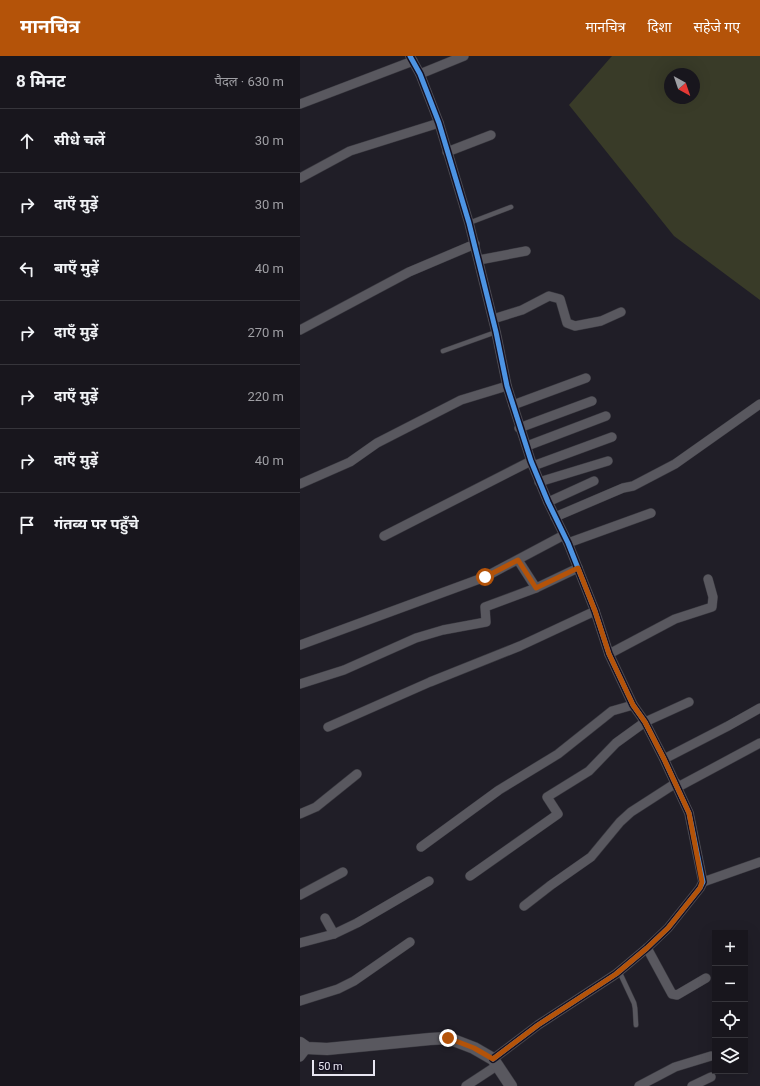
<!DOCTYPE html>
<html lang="hi">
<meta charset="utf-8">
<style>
:root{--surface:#18161d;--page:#25232a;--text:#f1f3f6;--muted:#9f9fa4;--line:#36353b;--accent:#b45309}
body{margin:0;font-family:Roboto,"Noto Sans Devanagari",sans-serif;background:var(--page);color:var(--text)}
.controls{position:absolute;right:12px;bottom:12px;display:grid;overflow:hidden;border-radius:0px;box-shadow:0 4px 16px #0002}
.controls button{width:36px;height:36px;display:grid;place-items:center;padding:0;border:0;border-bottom:1px solid var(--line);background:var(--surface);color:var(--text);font:20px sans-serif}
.compass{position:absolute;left:364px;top:12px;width:36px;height:36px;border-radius:50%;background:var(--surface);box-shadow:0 4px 16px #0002;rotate:140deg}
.scale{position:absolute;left:12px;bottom:10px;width:63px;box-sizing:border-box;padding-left:4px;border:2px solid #e8e6f2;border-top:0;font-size:11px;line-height:14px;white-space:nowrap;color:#e8e6f2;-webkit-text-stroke:3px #151121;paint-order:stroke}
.stop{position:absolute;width:12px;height:12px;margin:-9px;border:3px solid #b45309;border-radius:50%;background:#fff}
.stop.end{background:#b45309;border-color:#fff;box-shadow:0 1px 4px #0008}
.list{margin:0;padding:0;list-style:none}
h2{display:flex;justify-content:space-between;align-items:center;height:52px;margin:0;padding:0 16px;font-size:17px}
h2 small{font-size:13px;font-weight:400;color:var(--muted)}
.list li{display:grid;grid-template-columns:26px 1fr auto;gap:12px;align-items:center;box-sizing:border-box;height:64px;padding:0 16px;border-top:1px solid var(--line)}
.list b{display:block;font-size:15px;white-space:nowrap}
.list em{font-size:13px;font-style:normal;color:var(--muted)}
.icon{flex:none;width:22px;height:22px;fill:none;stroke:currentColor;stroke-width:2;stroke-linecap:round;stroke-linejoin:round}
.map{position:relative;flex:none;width:460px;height:1030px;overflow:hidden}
header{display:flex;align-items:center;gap:24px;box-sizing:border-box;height:56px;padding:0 20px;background:var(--accent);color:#fff}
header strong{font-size:19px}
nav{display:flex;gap:22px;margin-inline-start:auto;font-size:14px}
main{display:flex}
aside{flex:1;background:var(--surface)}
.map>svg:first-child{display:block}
.green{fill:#393b28;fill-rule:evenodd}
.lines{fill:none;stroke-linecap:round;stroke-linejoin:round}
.service-casing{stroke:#3a3940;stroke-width:5.5}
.minor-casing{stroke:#3a3940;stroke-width:10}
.secondary-casing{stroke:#3a3940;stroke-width:13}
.service{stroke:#59585f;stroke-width:4.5}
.minor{stroke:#59585f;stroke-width:9}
.secondary{stroke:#59585f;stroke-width:12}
.cycleway-casing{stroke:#151121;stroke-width:8}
.cycleway{stroke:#4d94e3;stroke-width:5}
.route{stroke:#b45309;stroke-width:5}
</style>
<header>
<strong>मानचित्र</strong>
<nav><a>मानचित्र</a><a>दिशा</a><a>सहेजे गए</a></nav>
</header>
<main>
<aside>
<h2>8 मिनट<small>पैदल · 630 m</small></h2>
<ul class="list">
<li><svg class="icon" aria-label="ahead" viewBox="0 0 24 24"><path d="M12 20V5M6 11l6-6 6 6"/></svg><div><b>सीधे चलें</b></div><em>30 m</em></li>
<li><svg class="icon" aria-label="right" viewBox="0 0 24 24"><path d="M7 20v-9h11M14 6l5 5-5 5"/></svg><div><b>दाएँ मुड़ें</b></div><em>30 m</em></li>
<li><svg class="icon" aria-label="left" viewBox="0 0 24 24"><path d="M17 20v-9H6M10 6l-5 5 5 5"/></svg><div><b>बाएँ मुड़ें</b></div><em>40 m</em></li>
<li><svg class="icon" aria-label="right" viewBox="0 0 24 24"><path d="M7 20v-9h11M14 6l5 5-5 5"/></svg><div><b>दाएँ मुड़ें</b></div><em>270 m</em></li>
<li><svg class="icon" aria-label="right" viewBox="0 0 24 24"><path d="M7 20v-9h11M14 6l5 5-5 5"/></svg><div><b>दाएँ मुड़ें</b></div><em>220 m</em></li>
<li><svg class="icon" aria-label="right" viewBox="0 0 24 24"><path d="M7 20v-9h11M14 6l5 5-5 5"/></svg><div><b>दाएँ मुड़ें</b></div><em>40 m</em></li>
<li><svg class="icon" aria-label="arrive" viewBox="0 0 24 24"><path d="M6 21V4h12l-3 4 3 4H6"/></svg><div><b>गंतव्य पर पहुँचे</b></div></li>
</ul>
</aside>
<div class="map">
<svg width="460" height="1030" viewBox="0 0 460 1030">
<rect width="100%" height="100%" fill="#201e27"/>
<!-- green -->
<path class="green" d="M312,0H460V244L374,180L269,49ZM370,18H394V42H370Z"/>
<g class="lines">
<!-- service casing -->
<g class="service-casing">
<g id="service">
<polyline points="169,167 211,151"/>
<polyline points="143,295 196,276"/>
<polyline points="319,915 334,947 335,952 336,969"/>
</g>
</g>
<!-- minor casing -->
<g class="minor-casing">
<g id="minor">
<polyline points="110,0 120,18 139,67 169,167 196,276 207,330 231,405 248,446 268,487 295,555 309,598 333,649 345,666 364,703 389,757 403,826 400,832 368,872 347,892 316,918 238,969 193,1003"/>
<polyline points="120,18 164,0"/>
<polyline points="0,48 113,5"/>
<polyline points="147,96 191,79"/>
<polyline points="0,122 50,95 139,67"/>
<polyline points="179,204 226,195"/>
<polyline points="193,263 222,254 249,240 260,243 267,267 275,270 301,265 321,256"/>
<polyline points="0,274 109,216 175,188"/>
<polyline points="213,349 286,322"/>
<polyline points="219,372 292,345"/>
<polyline points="227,390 306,360"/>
<polyline points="233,410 312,381"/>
<polyline points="239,426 308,405"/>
<polyline points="0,428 50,406 77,387 161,344 207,330"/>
<polyline points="248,446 294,425"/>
<polyline points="255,461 323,432 333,430 375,408 460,348"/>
<polyline points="84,480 231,405"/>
<polyline points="268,487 351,457"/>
<polyline points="218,504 236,532"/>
<polyline points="0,589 185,521 264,479"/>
<polyline points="309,598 375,563 412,551 413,541 408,523"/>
<polyline points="0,628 44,614 116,582 143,574 186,566 185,551 236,532 278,512"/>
<polyline points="28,671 130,626 220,590 295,555"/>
<polyline points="364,703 428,670 460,652"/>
<polyline points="378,731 460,687"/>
<polyline points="0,758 16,751 57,718"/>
<polyline points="121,791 199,734 258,698 312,655 333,649"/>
<polyline points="170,820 258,758 247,741 289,715 316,687 345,666 389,646"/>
<polyline points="403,826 460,806"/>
<polyline points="0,839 43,816"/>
<polyline points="224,850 251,829 291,801 320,766 331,756 376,727"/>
<polyline points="25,862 34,878"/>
<polyline points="0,887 34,878 57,867 129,825"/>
<polyline points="347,892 372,938 377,939 406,922"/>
<polyline points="0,945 38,933 54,925 110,886"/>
<polyline points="0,1001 7,992"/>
<polyline points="166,1030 198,1009"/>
<polyline points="339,1030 375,1011 411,1000"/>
<polyline points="392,1030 411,1021"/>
</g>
</g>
<!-- secondary casing -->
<g class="secondary-casing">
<polyline id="secondary" points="0,987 7,992 27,993 130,983 148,982 174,992 193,1003 211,1030"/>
</g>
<!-- service -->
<use href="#service" class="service"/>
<!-- minor -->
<use href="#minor" class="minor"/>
<!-- secondary -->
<use href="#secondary" class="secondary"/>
<!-- cycleway casing -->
<g class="cycleway-casing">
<polyline id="cycleway" points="110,0 120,18 139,67 169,167 196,276 207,330 231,405 248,446 268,487 295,555 309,598 333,649 345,666 364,703 389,757 403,826 400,832 368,872 347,892 316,918 238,969 193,1003"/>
</g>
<!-- cycleway -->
<use href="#cycleway" class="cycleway"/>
</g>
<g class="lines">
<!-- route -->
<polyline class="route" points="148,982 174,992 193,1003 238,969 316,918 347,892 368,872 400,832 402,826 389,757 364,703 345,666 333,649 309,598 295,555 278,512 236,532 218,504 185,521"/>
</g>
</svg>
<div class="controls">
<button>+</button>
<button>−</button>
<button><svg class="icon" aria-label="locate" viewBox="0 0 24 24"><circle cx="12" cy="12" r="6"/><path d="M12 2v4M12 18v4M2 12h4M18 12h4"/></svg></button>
<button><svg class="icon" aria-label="layers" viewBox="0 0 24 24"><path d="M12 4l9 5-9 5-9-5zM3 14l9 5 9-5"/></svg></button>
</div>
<svg class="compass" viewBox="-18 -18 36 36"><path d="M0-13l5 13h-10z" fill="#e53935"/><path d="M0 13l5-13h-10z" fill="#9f9fa4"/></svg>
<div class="scale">50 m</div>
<div class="stop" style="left:185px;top:521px"></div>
<div class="stop end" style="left:148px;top:982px"></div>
</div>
</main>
